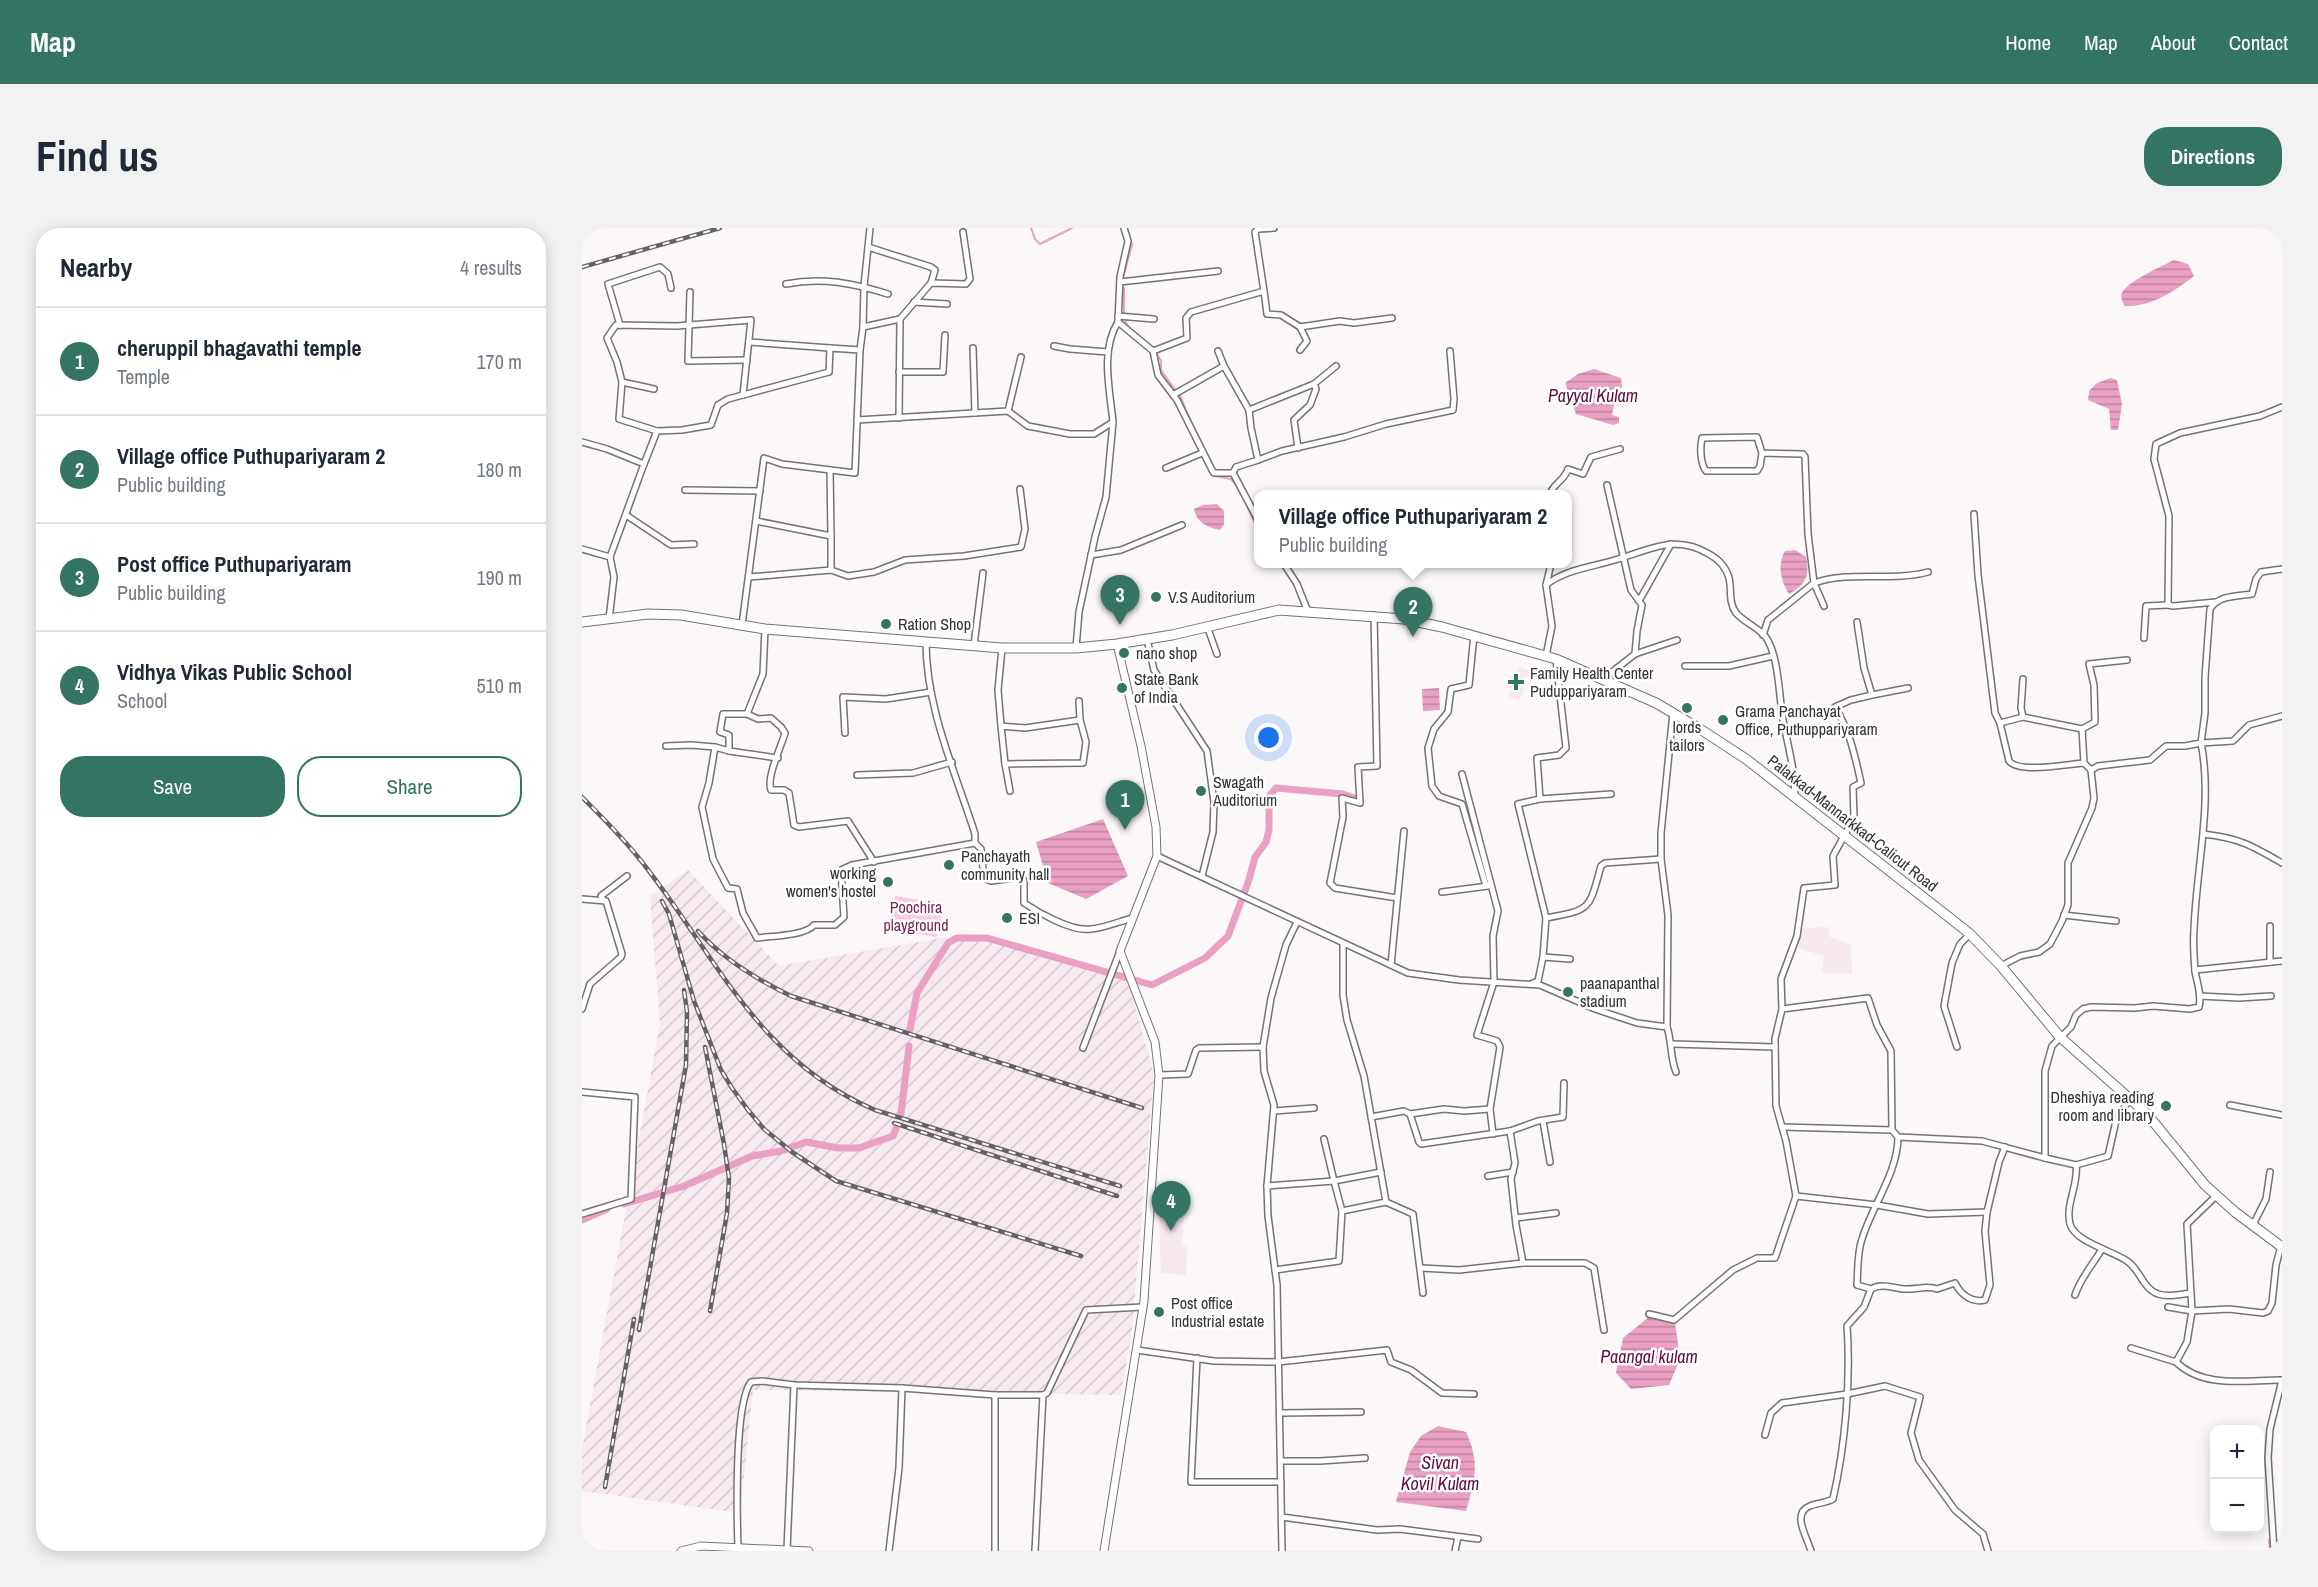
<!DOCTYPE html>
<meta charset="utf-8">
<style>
:root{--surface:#fff;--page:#f2f2f3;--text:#1f2937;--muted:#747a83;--line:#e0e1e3;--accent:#347462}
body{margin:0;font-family:"Archivo Narrow",sans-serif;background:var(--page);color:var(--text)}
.controls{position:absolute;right:18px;bottom:18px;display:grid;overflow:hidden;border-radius:12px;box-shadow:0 3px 15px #0003}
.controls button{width:54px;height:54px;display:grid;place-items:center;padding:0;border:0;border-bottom:2px solid var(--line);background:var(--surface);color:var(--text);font:30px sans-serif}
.you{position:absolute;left:687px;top:510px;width:21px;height:21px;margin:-15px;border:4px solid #fff;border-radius:50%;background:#1a73e8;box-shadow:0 0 0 9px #1a73e833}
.badge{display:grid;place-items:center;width:39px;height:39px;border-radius:50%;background:var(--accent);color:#fff;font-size:20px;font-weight:700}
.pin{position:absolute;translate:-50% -50px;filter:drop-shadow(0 2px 3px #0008)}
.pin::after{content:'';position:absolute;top:32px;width:21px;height:18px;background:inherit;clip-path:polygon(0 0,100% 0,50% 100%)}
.popup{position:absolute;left:672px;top:262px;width:318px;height:78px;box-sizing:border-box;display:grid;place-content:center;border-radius:12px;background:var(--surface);filter:drop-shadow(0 2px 4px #0005);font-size:20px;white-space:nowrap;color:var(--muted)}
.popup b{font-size:22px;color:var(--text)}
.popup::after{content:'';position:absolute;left:50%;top:100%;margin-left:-12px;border:12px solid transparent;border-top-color:var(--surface)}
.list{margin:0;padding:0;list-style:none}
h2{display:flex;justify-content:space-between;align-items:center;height:78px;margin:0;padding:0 24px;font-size:26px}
h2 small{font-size:20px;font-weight:400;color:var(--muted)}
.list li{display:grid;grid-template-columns:39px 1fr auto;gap:18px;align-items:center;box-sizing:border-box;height:108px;padding:0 24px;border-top:2px solid var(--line)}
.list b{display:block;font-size:22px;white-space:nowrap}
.list p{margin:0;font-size:20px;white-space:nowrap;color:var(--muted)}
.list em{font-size:20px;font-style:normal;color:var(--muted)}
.actions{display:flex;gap:12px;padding:18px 24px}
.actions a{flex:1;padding:14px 0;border:2px solid var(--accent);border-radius:24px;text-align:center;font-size:21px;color:var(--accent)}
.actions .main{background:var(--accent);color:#fff}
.map{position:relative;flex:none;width:1700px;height:1323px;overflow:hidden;border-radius:24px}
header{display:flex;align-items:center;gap:36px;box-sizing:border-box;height:84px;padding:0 30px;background:var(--accent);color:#fff}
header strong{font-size:28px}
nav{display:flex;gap:33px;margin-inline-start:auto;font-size:21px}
.intro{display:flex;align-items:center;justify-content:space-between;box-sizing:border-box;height:144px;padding:0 36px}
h1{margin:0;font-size:42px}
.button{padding:15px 27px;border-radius:24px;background:var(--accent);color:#fff;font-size:21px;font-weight:700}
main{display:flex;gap:36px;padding:0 36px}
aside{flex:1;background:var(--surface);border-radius:24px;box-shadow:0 3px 15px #0003}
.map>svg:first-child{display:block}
.built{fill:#f6e9ef}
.industrial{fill:url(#industrial-furrows)}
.park{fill:#fdc9e0}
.water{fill:url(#water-rules)}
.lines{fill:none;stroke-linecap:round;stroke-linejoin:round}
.stream{stroke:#eaa0c3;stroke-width:2}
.canal{stroke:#eaa0c3;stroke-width:7}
.minor-casing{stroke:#757273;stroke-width:8}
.tertiary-casing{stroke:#757273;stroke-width:9}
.trunk-casing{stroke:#757273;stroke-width:11}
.minor{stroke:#fff;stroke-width:5}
.tertiary{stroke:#fff;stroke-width:7}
.trunk{stroke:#fff;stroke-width:9}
.rail-casing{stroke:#656263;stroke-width:4.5}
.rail{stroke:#fff;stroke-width:2;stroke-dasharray:7;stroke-linecap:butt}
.poi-dot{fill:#347462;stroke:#fff;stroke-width:2}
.labels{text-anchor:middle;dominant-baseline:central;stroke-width:5;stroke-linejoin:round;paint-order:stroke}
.poi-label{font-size:16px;fill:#343233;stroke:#fff;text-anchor:start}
.street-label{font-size:16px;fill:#343233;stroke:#fff}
.park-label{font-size:16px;fill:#782353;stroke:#fff}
.water-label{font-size:18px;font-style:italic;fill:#620b40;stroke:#fff}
</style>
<header>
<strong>Map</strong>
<nav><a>Home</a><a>Map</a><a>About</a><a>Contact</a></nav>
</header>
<div class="intro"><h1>Find us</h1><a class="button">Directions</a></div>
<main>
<aside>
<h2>Nearby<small>4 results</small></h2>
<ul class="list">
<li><span class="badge">1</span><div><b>cheruppil bhagavathi temple</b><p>Temple</p></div><em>170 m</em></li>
<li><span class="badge">2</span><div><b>Village office Puthupariyaram 2</b><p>Public building</p></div><em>180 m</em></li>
<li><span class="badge">3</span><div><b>Post office Puthupariyaram</b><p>Public building</p></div><em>190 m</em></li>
<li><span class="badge">4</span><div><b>Vidhya Vikas Public School</b><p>School</p></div><em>510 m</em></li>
</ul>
<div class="actions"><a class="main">Save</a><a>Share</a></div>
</aside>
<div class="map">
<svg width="1700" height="1323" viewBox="0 0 1700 1323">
<defs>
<pattern id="industrial-furrows" width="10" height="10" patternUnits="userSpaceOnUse" patternTransform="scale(1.5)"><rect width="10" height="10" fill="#f6e9ef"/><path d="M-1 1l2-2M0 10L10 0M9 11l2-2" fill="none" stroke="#d4c8cd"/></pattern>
<pattern id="water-rules" width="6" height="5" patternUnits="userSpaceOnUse" patternTransform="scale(1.5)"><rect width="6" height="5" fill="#eaa0c3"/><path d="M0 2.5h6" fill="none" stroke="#be839f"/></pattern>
</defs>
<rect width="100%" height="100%" fill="#fcf8fa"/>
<!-- built -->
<g class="built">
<polygon points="937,439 947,443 938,472 927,469 930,460 923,458 927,448 933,449"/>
<polygon points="1246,699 1248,709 1269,717 1270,746 1240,745 1242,728 1215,720 1220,700"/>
<polygon points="577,987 602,988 600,1018 605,1019 604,1047 579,1045"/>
</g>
<!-- industrial -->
<polygon class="industrial" points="106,642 197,738 382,706 545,749 572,846 550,1102 539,1167 171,1162 158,1285 0,1263 0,1221 78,796 68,668"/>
<!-- park -->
<polygon class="park" points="313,668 361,676 355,709 308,701"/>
<!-- water -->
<g class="water">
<path d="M1592,32L1606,36L1612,48C1591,64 1570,79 1542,78C1542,76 1539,70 1539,68C1540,55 1581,38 1592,32Z"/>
<polygon points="1012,141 1039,150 1040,160 1036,161 1040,172 1033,173 1030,187 1037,189 1037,195 1031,197 994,186 983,155 996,146"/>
<polygon points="1529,150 1535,152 1540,176 1536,202 1529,202 1527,181 1506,172 1507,163 1515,155"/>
<path d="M635,276L642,283V296L638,302C626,300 614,294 612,281L621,277Z"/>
<path d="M1213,322L1224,329C1228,349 1224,356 1207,366C1199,354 1195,336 1203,323Z"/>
<polygon points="857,460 858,482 841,483 840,461"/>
<polygon points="521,591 546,648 504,671 466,655 454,614"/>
<polygon points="1067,1089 1093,1094 1098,1131 1087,1157 1049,1161 1034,1145 1041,1110"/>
<path d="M856,1198L884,1204C898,1234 893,1253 884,1283L814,1274L828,1224L839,1208Z"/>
</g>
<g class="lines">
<!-- stream -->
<g class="stream">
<polyline points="449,0 453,11 458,16 490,0"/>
<polyline points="541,50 550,17 545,0"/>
<polyline points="542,60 542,88"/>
<polyline points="542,91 547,100"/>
<polyline points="553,106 570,119"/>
<polyline points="574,125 579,133 579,142 594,163"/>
<polyline points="597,165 610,197"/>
<polyline points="633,248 649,251 656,259"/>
<polyline points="660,267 676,302"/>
<polyline points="1687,1312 1688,1323"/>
<polyline points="1695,1313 1700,1312"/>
</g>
<!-- canal -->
<g class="canal">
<polyline points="328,801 335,765 366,715 375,710 405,710 570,757 623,730 646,708 667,652 673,629 684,614 687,602 687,568 694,560 761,566 775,571"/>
<polyline points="319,886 327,818"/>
<polyline points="42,976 102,958 170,928 199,923 224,914 256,920 277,920 311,908 314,901"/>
<polyline points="0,992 25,981"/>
</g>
<!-- minor casing -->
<g class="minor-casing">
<g id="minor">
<polyline points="542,0 546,13 538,49 536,94 571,123 576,147 595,172 630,242 632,245 651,245 676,292"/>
<polyline points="286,19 349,39 353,42 349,55"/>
<polyline points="538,54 636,43"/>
<path d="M204,56C240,49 271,55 306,66"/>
<polyline points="682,63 673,4 676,1 692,0"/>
<polyline points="108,64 106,133 165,132"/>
<polyline points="332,74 365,76"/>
<polyline points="536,88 572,91"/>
<polyline points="38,97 26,56 78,39 86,46 89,60"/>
<polyline points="281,99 282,58 288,0"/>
<polyline points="718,99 725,113 718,122"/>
<polyline points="167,114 248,120"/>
<polyline points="472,118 488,121 526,124"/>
<polyline points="391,120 393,185"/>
<polyline points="278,122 281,99 318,91 349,55 384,56 388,51 381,4"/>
<polyline points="571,123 605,110 604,90 609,84 682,63 685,86 699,87 718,99 758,93 772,95 810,90"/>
<polyline points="636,123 642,138"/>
<polyline points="317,144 361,144 363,107"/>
<polyline points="40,154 72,161"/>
<polyline points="591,167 642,138 667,182 669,200 676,232 654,239 651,245"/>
<polyline points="667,182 732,156 754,138"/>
<path d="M426,183L446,198L488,206H512L531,194C528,163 518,122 536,94"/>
<polyline points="317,190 318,91"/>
<polyline points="275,192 426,183 439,129"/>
<polyline points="75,203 37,191 40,154 35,134 25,110 34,97 95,98 169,92 161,167"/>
<polyline points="0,214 25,221 62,236 28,329"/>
<polyline points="716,220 712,192 728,177 734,161 732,156"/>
<path d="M1180,225L1178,238L1175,243H1124C1118,235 1118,219 1120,210L1175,209L1180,225L1221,226L1223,229L1226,306L1232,355L1186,392L1181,407"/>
<polyline points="676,232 700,223 762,209 804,196 871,182 872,171 868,123"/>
<polyline points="62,236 75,203 100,202 129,197 136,177 146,171 247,144 248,120 278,122 273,245 200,236 182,230 160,397"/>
<polyline points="584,240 620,225"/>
<polyline points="1025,257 1049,362 1060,377 1055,403 1053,426"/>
<polyline points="103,262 178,263"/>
<path d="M968,266C971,256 983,252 986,241L1001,246L1009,229L1038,221"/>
<path d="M1392,286L1396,347L1413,485L1418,495L1427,533C1438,546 1485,536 1502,535"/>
<polyline points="44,287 89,317 112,316"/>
<polyline points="174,293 249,308 248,242"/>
<polyline points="249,308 249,342"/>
<polyline points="0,321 28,329 32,349 27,391"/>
<polyline points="509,327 539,322 600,297"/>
<polyline points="702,336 715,356 726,384"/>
<polyline points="167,349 249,342 266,348 292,344 323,332 382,328 439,319 443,301 438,261"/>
<path d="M964,357C983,341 1012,339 1036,331C1070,321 1094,306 1127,326C1136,331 1144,339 1147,350C1150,361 1146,374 1154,385C1162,394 1175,399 1183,408C1197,426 1197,469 1201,492C1206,518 1213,542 1213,569"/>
<polyline points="1057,373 1089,316"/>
<polyline points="1634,374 1591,378 1586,377 1587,288 1572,231 1574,216 1598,205 1678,188 1700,179"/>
<path d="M1242,378L1232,355C1270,342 1309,354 1346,344"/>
<polyline points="792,387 795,538 776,539 778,575 760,570 761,589 748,655 753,660 815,670"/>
<polyline points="625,398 635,426"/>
<path d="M183,401L181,446L165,486H141L138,504L147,507V523L133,519L127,555L120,579L131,631L146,660L155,661L161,685L175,710C189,708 223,708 232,697H253L262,689L259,642L270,637L393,615"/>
<polyline points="892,407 887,457 869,461 866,484 852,501 846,520 850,558 857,568 880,576 904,658"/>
<polyline points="1562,410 1564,378 1586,377"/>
<polyline points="565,411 572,442 625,523 632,574 631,604 620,648"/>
<path d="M344,414C344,480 373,543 393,606V615L399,621L402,650L409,653L440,649L442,653V675C457,685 490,704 509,701C523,700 538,693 551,690"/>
<polyline points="392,417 401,345"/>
<polyline points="494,420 497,384 513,309 524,269 531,194"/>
<polyline points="964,428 970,398 964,357 969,336"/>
<polyline points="1103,438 1147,438 1191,428"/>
<polyline points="1021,451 1053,426 1095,412"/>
<polyline points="1290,467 1326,460"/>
<polyline points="497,473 498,492"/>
<path d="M1091,485L1079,605V631L1086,687L1085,799C1090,814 1088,829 1094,844"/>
<path d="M165,486L176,491L189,490L199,499L203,505C199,519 184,550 189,562H202L207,565L212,597L217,599L266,593L292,634"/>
<polyline points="1441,489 1439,480 1441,451"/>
<polyline points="1418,495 1441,489 1500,501 1502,535 1509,542"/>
<polyline points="419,498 423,536 501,535 504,514 498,492 443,500 419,498 416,462 420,420"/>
<polyline points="1500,501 1513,494 1512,457 1507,436 1545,432"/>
<polyline points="263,505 261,469 304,471 349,464"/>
<polyline points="84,518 109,517 133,519"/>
<polyline points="147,523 196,530"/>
<polyline points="423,536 428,563"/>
<polyline points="880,546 916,683 911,708 912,754 895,807 915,813 918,819 908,881 911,906"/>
<polyline points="275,547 331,545 370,534"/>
<polyline points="958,571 955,530 977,527 984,520 974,431"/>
<path d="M1621,606C1657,610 1669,617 1700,635"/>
<polyline points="575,628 826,745 877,752 958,757 1013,781 1055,795 1085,799"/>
<polyline points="860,664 906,658"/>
<polyline points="0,671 24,673 40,726 39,729 8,756 0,781"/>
<polyline points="21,672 19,668 45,648"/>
<polyline points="1482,687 1534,693"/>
<path d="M964,690C1010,682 1007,681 1019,638L1023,635L1079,631"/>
<polyline points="961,729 988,731"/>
<polyline points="1688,734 1688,698"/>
<polyline points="809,737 822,603"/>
<path d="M1419,738L1438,728L1457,724L1468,716L1480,693L1486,677V635L1510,580L1512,570L1509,542L1516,538L1568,532L1584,518H1603L1619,515L1623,485V449L1628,381C1636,367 1656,368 1670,366L1674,351L1679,344L1700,341"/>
<polyline points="1613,742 1700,733"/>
<polyline points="951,755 956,753 961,729 964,690 936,576 958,571 1029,566"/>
<polyline points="1618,768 1657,770 1689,768"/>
<polyline points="1200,781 1286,770 1295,797 1309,823 1310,902 1316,909"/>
<polyline points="1090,816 1193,819"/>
<polyline points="1375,819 1362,778 1370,735 1378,716 1388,706"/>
<polyline points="501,820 538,723"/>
<polyline points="577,847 606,846 614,822 617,820 681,819"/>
<polyline points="0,864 53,869 49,971 0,986"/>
<polyline points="1648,877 1700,887"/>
<polyline points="692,883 732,880"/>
<polyline points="828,886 862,881 882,883 908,881"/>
<polyline points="789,889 822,883 828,886 837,914 839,916 928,903 956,893 981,889 982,855"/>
<polyline points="961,893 968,934"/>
<polyline points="1200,899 1310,902"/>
<polyline points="928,903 933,935 929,951 934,997 941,1035"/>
<polyline points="742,911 752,953 799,944"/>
<path d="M1463,930L1494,937C1497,956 1483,976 1488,996C1493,1014 1531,1023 1545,1033C1558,1041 1560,1060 1576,1066C1586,1069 1598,1067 1608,1065"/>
<polyline points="1494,937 1526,928 1534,893 1548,870"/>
<polyline points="906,948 931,944"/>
<polyline points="685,958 692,877 682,843 681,819 689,770 704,717 715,694"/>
<polyline points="1214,968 1295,977 1346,986 1405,984"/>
<polyline points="804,974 831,986 841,1065"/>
<polyline points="934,990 974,985"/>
<polyline points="1671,997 1684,971 1688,944"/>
<polyline points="839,1040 877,1042 941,1035 1003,1035 1012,1040 1022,1102"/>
<polyline points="693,1042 757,1033 760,983"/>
<path d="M1289,1061C1300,1055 1310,1060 1322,1061C1334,1062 1344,1057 1355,1061L1373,1055C1379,1067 1390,1075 1403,1072L1408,1057L1403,1003L1405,984L1417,934L1423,919"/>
<path d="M1493,1067C1498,1051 1511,1036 1520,1021"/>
<polyline points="1586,1079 1610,1083 1605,996 1634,968"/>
<path d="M1067,1086L1092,1092L1151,1042L1175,1030H1193L1214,968L1204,913L1194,878L1193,811L1200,781L1199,751L1215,708L1222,660L1253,657L1251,628L1272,590L1271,559L1279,555C1273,528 1268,503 1253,479L1269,472L1290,467L1282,440L1275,394"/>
<polyline points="1549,1120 1594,1134 1605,1114 1610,1083 1647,1081 1681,1085 1686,1083 1690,1075 1694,1037 1699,1018"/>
<polyline points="555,1122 632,1133 696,1134 805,1122 809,1134 829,1142 860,1165 892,1166"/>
<polyline points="615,1130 609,1254 699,1254"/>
<path d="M1594,1134C1622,1161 1664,1152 1699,1152"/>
<polyline points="698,1185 779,1184"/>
<polyline points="1183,1207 1189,1185 1200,1175 1265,1166 1303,1158 1338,1169 1329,1205 1337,1232 1373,1282 1401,1306 1406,1323"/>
<polyline points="699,1233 738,1233 783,1230"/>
<polyline points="700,1289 795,1302 818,1301 896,1311"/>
<path d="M156,1320C155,1289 152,1175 169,1154L180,1153L212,1157L320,1160L413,1167H461L465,1165L504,1082L561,1079"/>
<polyline points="205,1322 212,1157"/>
<polyline points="307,1323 317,1240 320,1160"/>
<polyline points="413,1323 413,1167"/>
<polyline points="453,1323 461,1167"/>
<polyline points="700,1323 695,1057 686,988 685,958 752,953 760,983 804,974 782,848 765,792 761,767 761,715"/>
<polyline points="873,1323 876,1309"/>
<path d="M1229,1323C1225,1309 1209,1285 1228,1278C1235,1275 1244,1275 1251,1271C1263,1219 1269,1152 1265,1098L1282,1079L1289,1061L1275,1057C1276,1043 1275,1025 1280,1011C1290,978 1316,944 1316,909L1400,913L1463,930V843L1470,818L1489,799L1494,787L1501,781L1509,779L1553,780L1571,778L1608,781L1617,779C1620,767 1615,755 1613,743C1612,730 1611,715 1612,702C1614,642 1631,574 1619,515L1651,513L1667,497L1700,488"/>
<polyline points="1692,1323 1686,1230 1688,1201 1700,1152"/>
</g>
</g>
<!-- tertiary casing -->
<g class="tertiary-casing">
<g id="tertiary">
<polyline points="99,1323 119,1318 227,1323"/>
<polyline points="522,1323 562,1073 577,847 573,814 538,723 575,628 574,599 559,518 535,416"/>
</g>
</g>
<!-- trunk casing -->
<g class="trunk-casing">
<polyline id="trunk" points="0,394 66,386 99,387 183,401 420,420 494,420 535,416 590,407 697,382 822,391 860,399 974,431 1074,475 1118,501 1164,531 1368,690 1388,706 1419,738 1478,809 1565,886 1623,957 1653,984 1700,1019"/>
</g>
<!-- minor -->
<use href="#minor" class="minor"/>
<!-- tertiary -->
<use href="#tertiary" class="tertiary"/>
<!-- trunk -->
<use href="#trunk" class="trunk"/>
<!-- rail casing -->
<g class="rail-casing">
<g id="rail">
<polyline points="0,39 138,0"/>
<path d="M0,569C19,588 39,608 56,629C133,724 173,831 293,882L538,958"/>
<polyline points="80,673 87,686 112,773 139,842 150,860 166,882 182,901 210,924 254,953 499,1028"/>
<path d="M116,703C141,731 176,752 209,768L560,880"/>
<polyline points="123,819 142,916 147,950 145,985 128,1083"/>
<polyline points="312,895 535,968"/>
<polyline points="57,1102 104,837 105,784 102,762"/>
<polyline points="23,1259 52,1091"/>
</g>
</g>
<!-- rail -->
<use href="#rail" class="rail"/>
</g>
<!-- markers -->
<g class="poi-dot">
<circle cx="574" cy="369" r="6"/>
<circle cx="304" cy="396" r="6"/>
<circle cx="542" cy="425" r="6"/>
<path d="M931 445h6v6h6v6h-6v6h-6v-6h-6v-6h6z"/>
<circle cx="540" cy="460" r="6"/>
<circle cx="1105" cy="480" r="6"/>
<circle cx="1141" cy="492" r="6"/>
<circle cx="619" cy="563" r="6"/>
<circle cx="367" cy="637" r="6"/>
<circle cx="306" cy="654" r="6"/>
<circle cx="425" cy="690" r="6"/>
<circle cx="986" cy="764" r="6"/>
<circle cx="1584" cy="878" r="6"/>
<circle cx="577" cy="1084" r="6"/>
</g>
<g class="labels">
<!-- poi labels -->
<g class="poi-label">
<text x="586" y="369">V.S Auditorium</text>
<text x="316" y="396">Ration Shop</text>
<text x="554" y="425">nano shop</text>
<text x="948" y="445">Family Health Center<tspan x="948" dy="18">Puduppariyaram</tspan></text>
<text x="552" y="451">State Bank<tspan x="552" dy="18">of India</tspan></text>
<text x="1153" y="483">Grama Panchayat<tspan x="1153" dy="18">Office, Puthuppariyaram</tspan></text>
<text x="1105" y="499" text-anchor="middle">lords<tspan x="1105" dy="18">tailors</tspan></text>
<text x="631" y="554">Swagath<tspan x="631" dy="18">Auditorium</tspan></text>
<text x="379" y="628">Panchayath<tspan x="379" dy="18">community hall</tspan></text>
<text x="294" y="645" text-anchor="end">working<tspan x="294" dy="18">women's hostel</tspan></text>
<text x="437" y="690">ESI</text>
<text x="998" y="755">paanapanthal<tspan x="998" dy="18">stadium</tspan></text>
<text x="1572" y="869" text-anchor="end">Dheshiya reading<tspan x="1572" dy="18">room and library</tspan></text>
<text x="589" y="1075">Post office<tspan x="589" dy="18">Industrial estate</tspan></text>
</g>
<!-- street labels -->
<g class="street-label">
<text transform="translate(1271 595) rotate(38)">Palakkad-Mannarkkad-Calicut Road</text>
</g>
<!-- park labels -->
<g class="park-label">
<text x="334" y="679">Poochira<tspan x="334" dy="18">playground</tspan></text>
</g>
<!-- water labels -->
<g class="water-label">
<text x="1011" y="167">Payyal Kulam</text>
<text x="1067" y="1128">Paangal kulam</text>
<text x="858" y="1234">Sivan<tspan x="858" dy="21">Kovil Kulam</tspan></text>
</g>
</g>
</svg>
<div class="controls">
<button>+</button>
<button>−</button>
</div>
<div class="you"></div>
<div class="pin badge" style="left:543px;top:602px">1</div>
<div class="pin badge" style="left:831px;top:409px">2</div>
<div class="popup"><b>Village office Puthupariyaram 2</b>Public building</div>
<div class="pin badge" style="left:538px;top:397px">3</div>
<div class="pin badge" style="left:589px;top:1003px">4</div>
</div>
</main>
